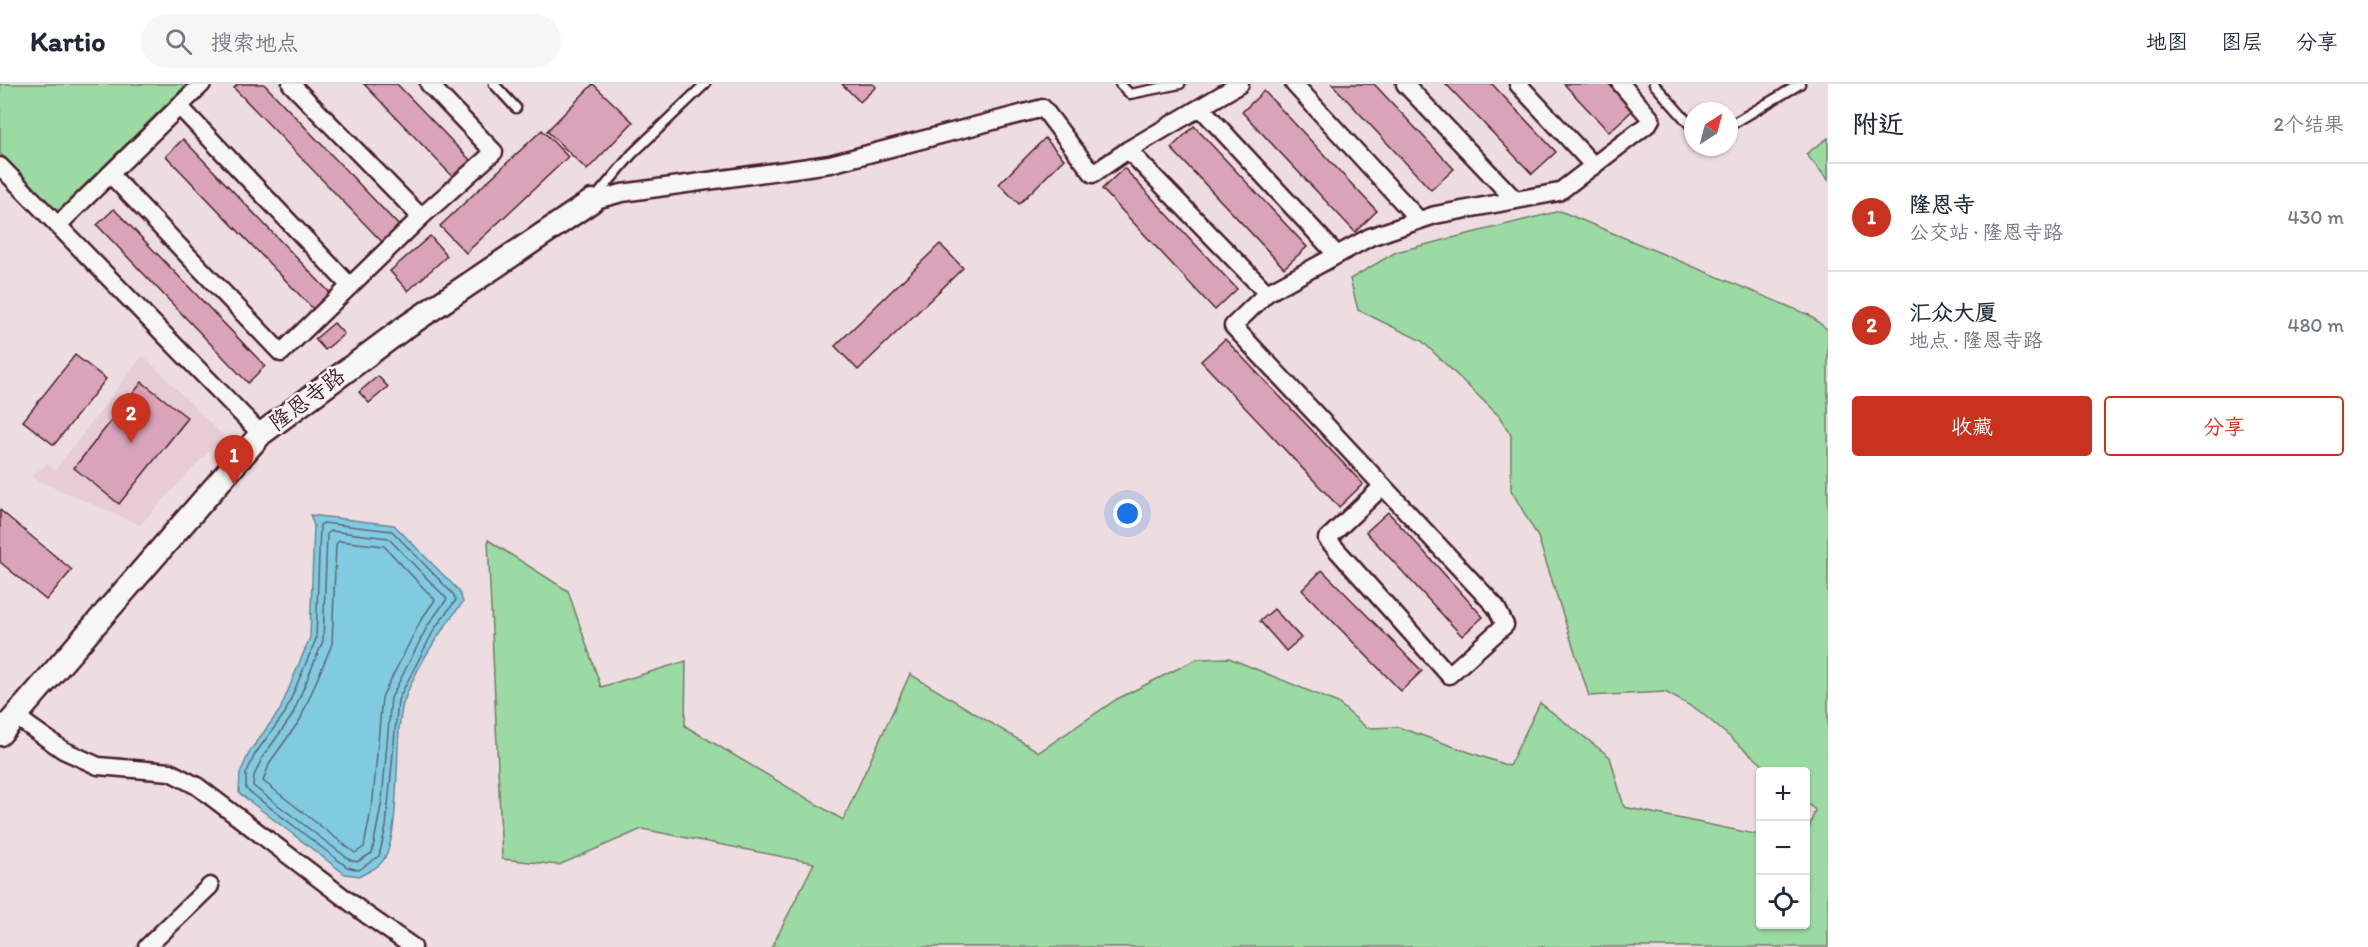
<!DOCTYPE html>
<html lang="zh">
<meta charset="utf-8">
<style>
:root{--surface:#fff;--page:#f6f6f7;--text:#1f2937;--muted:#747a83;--line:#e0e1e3;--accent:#c8321e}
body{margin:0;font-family:Itim,"LXGW WenKai TC",sans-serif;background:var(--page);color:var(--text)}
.controls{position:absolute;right:18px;bottom:18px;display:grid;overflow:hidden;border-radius:6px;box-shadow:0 2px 4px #0004}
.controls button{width:54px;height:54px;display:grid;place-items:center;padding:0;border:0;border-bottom:2px solid var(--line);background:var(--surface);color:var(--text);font:30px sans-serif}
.compass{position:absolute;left:1684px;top:18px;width:54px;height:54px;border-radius:50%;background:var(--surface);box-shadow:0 2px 4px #0004;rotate:36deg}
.you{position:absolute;left:1128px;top:430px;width:21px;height:21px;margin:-15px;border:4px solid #fff;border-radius:50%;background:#1a73e8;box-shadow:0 0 0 9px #1a73e833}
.badge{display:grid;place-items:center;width:39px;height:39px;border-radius:50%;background:var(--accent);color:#fff;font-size:20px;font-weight:700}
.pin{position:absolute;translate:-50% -50px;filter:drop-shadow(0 2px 3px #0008)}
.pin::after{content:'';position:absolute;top:32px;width:21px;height:18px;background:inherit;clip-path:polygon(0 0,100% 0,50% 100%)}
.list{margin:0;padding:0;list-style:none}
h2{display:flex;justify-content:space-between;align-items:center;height:78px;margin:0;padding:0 24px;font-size:26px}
h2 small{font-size:20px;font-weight:400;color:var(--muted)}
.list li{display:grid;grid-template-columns:39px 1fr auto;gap:18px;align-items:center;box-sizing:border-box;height:108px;padding:0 24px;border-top:2px solid var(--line)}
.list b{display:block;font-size:22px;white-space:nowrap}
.list p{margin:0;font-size:20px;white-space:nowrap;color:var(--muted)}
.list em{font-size:20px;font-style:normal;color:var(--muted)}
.actions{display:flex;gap:12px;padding:18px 24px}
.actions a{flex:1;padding:14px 0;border:2px solid var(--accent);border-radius:6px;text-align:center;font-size:21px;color:var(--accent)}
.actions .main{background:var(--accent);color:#fff}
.icon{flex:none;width:33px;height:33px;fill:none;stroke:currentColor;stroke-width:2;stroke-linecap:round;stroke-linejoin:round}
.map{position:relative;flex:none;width:1828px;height:863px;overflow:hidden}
header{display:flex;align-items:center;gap:36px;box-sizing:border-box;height:84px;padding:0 30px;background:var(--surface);border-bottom:2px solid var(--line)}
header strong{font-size:28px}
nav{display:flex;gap:33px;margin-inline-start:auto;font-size:21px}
.search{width:420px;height:54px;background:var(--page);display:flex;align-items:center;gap:15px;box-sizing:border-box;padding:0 21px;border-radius:33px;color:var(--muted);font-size:22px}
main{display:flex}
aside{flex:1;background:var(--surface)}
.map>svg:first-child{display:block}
.built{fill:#e7ccd5}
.green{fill:#9bdaa3;stroke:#727c67;stroke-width:1.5}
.water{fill:#81cbe1;stroke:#6b8698;stroke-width:1.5}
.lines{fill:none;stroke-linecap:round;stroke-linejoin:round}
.shore{stroke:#606474;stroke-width:1.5}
.building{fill:#d9a3b9;stroke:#4a1f2b;stroke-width:1.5}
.lane-casing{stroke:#4a1f2b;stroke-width:13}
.street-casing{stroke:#4a1f2b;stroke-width:21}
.secondary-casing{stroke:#4a1f2b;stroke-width:27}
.lane{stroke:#f6f6f2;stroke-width:8}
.street{stroke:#f6f6f2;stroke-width:16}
.secondary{stroke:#f6f6f2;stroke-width:22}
.labels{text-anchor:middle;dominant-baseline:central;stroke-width:5;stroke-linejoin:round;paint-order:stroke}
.street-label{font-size:22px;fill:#4a1f2b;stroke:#f6f6f2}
</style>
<header>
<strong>Kartio</strong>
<div class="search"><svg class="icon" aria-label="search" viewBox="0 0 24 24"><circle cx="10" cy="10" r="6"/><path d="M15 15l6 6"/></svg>搜索地点</div>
<nav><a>地图</a><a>图层</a><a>分享</a></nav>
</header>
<main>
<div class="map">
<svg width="1828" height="863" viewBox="0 0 1828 863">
<rect width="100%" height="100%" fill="#eddde1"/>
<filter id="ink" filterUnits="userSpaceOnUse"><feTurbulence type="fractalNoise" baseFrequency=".0167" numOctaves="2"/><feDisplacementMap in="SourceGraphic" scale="12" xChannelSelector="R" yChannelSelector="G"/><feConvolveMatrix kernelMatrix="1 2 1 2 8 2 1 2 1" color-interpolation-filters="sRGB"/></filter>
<g filter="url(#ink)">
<!-- built -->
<polygon class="built" points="143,271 223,352 140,441 30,393 47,380 55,386"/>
<!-- green -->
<g class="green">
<polygon points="0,0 187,0 57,128 0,69"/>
<polygon points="1828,54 1828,96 1806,70"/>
<polygon points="1560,127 1809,231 1828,246 1828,863 772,863 814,779 642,745 559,781 502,775 488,456 568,507 601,603 686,577 685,642 843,736 910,590 1039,668 1117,615 1197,575 1229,574 1338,619 1367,644 1398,643 1509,682 1540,619 1610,673 1624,723 1760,751 1760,840 1806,840 1806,754 1815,726 1806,718 1806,688 1770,687 1698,626 1665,608 1589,612 1538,453 1511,406 1511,351 1499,332 1422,257 1358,226 1350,195 1396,168"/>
</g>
<!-- water -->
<path class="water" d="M310,431L394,441L459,507L463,518C441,546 416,583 404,617C392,651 404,757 380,780C375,785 366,789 360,792L345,790L239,709L240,689L250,667L280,626L310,553L314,441Z"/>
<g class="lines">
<!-- shore -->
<g class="shore">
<polygon points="323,439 392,447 453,510 456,516 435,544 398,616 386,743 379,772 359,786 347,783 246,705 246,690 255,670 285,629 316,555 320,441"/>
<polygon points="331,447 388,454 447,515 428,541 391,614 382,716 372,769 357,778 350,776 253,702 254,692 262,674 292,632 323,557 327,450"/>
<polygon points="339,457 384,462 435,516 421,536 382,613 373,715 364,763 355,769 263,697 270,678 300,636 332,560 336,460"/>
</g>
</g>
<!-- building -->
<g class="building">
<polygon points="238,0 264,0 402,145 385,161 234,4"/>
<polygon points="364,0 397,0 472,78 454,94"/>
<polygon points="593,0 633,38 587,86 547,47"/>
<polygon points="842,0 873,0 876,3 860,18"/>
<polygon points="1332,0 1374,0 1454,85 1431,106"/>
<polygon points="1446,0 1492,0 1556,68 1532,90"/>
<polygon points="1564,0 1609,0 1633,26 1609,48"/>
<polygon points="1264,7 1377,127 1355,148 1242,28"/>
<polygon points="1194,42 1307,163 1284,184 1171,64"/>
<polygon points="542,46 568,73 466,169 440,142"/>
<polygon points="1045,54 1064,75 1019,120 999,100"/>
<polygon points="183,55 334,213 317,229 166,72"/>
<polygon points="1124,84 1237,205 1215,226 1102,105"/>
<polygon points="114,125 265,282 248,299 97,141"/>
<polygon points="430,152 447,172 408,207 390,187"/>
<polygon points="940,160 963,184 858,286 835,262"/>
<polygon points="334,239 344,250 325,266 315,255"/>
<polygon points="1225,255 1363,400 1339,423 1201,277"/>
<polygon points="75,271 106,295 54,361 23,337"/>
<polygon points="378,292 388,303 369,319 359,308"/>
<polygon points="142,298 188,334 119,420 74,384"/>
<polygon points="0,426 72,486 46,516 0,478"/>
<polygon points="1388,428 1483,533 1462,552 1366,448"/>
<polygon points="1322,486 1422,587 1401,607 1302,506"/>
<polygon points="1274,525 1301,554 1286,567 1260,537"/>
</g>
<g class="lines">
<!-- lane casing -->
<g class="lane-casing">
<g id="lane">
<polyline points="494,0 516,24"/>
<polyline points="1120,0 1130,10 1180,0"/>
<polyline points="1654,0 1693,44"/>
<polyline points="1729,42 1800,0"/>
<polyline points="595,114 632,70 705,0"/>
</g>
</g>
<!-- street casing -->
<g class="street-casing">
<g id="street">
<polyline points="291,0 421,133"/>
<polyline points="1294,0 1419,136"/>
<polyline points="1405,0 1515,116"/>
<polyline points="1518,0 1594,82"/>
<polyline points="179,22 350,202"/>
<polyline points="1201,24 1337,171"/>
<polyline points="1128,66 1267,209"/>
<polyline points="0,82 261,350"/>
<polyline points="110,90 281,269 421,133 494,68 429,0"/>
<polyline points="592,117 622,109 830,80 1043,24 1093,90 1128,66 1240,0"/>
<polyline points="58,141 202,0"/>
<polyline points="1383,402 1327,455 1449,591 1505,541 1496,523 1233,242 1267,209 1370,153 1435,131 1559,108 1648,40 1651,35 1621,0"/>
<polyline points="15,632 63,666 98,682 170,688 197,702 367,831 413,863"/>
<polyline points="147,863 210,802"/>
</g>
</g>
<!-- secondary casing -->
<g class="secondary-casing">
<polyline id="secondary" points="0,650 261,350 404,244 592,117"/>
</g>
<!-- lane -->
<use href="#lane" class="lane"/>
<!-- street -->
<use href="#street" class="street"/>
<!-- secondary -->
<use href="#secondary" class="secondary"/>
</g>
</g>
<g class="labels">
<!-- street labels -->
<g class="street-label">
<text transform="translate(307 315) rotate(-37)">隆恩寺路</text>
</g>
</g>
</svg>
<div class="controls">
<button>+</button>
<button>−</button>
<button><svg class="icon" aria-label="locate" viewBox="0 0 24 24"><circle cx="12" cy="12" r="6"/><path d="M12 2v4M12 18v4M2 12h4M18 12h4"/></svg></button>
</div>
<svg class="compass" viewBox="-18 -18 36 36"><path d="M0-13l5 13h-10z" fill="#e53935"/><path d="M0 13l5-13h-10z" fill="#747a83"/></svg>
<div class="you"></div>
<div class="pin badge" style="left:234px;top:401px">1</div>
<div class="pin badge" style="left:131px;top:359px">2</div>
</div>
<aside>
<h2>附近<small>2个结果</small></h2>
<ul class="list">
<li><span class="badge">1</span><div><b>隆恩寺</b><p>公交站 · 隆恩寺路</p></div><em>430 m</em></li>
<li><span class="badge">2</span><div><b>汇众大厦</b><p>地点 · 隆恩寺路</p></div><em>480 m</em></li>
</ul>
<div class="actions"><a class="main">收藏</a><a>分享</a></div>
</aside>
</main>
